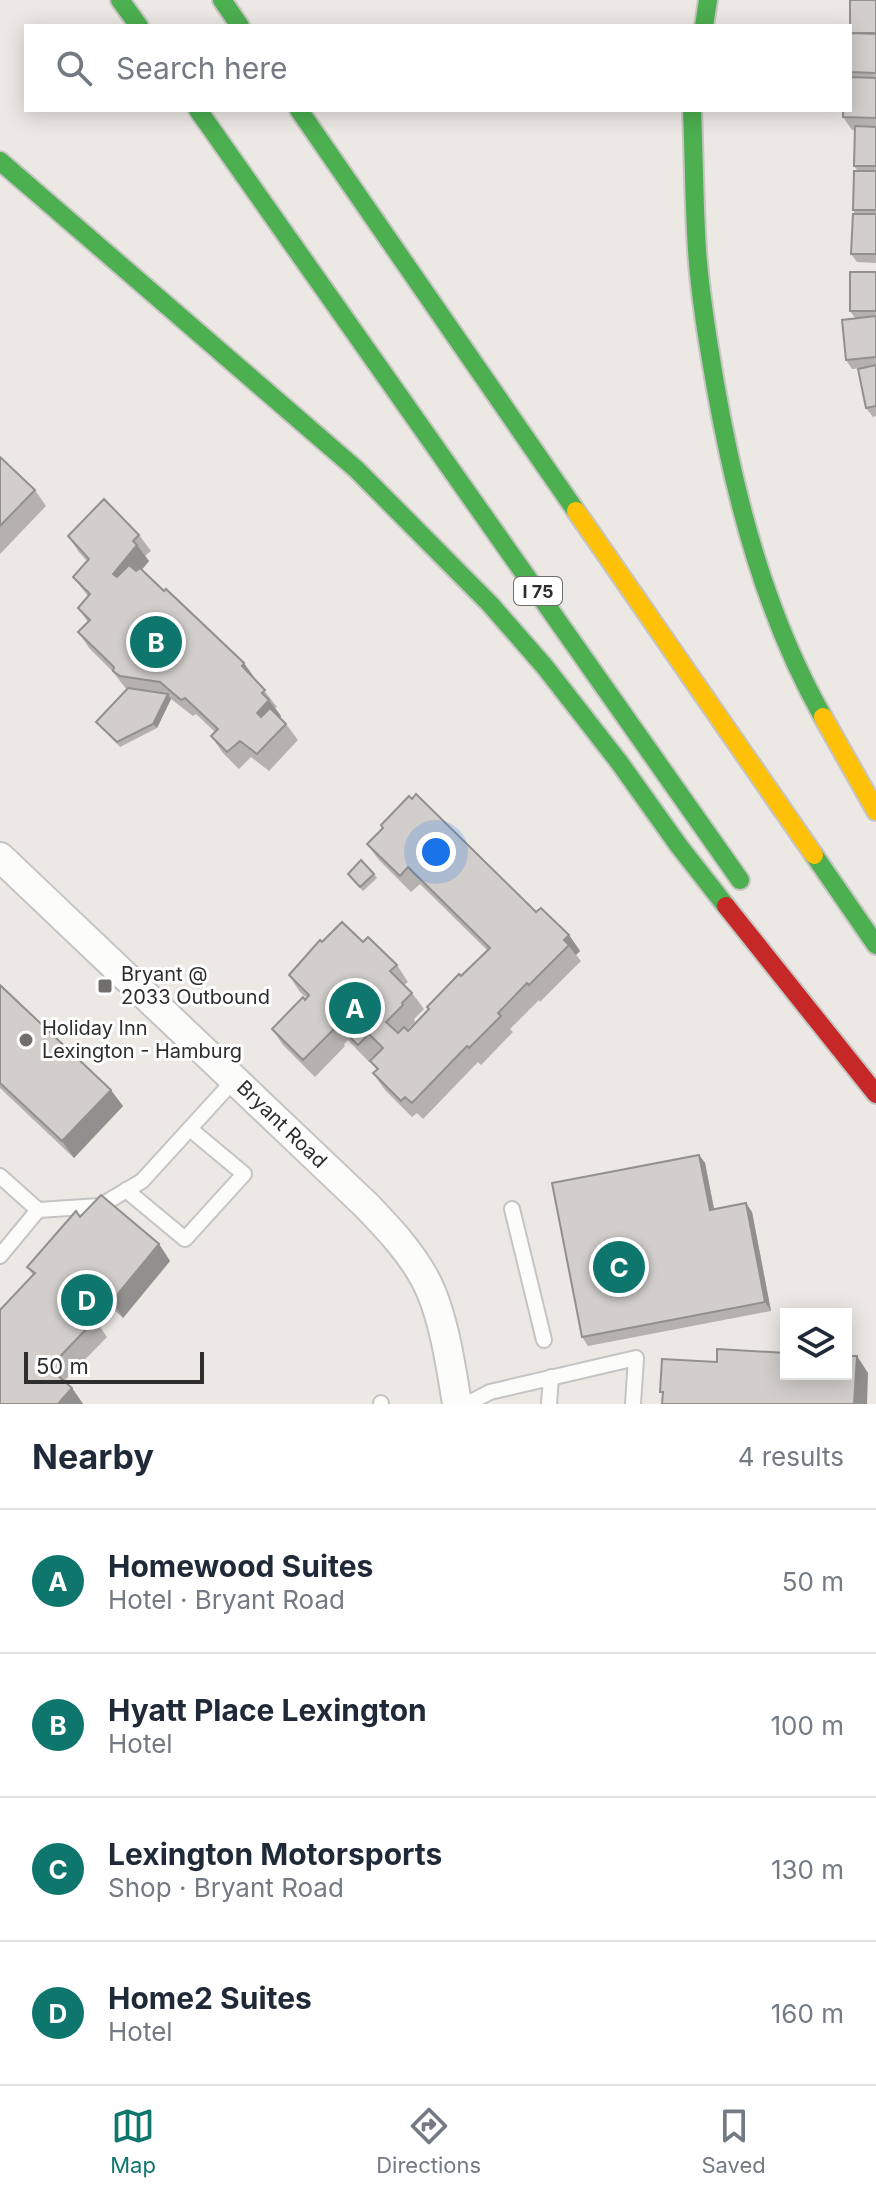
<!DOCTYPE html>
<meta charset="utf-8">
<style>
:root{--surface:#fff;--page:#f6f6f7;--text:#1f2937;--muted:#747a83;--line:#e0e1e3;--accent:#0f766e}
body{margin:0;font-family:Inter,sans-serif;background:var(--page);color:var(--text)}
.controls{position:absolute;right:24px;bottom:24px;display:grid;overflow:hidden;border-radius:0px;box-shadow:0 4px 20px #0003}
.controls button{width:72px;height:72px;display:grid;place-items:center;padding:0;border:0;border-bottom:2px solid var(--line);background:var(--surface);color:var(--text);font:40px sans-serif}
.scale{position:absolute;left:24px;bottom:20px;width:180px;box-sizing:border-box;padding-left:8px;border:4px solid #2e2e2e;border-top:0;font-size:22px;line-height:28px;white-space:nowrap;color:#2e2e2e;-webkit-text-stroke:6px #fff;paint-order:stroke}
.you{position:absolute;left:436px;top:852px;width:28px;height:28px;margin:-20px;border:6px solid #fff;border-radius:50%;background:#1a73e8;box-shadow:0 0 0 12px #1a73e833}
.badge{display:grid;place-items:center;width:52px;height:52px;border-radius:50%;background:var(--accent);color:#fff;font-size:26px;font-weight:700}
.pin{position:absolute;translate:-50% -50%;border:4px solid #fff;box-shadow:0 2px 8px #0006}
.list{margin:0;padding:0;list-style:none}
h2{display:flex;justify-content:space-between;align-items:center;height:104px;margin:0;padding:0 32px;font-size:34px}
h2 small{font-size:26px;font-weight:400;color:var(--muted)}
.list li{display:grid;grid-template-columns:52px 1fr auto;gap:24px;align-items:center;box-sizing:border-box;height:144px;padding:0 32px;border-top:2px solid var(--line)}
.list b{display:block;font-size:30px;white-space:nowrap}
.list p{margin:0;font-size:26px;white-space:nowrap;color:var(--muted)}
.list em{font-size:26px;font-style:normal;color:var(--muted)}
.icon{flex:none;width:44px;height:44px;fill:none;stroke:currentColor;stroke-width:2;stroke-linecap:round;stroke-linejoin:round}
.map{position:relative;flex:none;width:876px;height:1404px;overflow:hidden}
.search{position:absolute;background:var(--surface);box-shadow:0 4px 20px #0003;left:24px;right:24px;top:24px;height:88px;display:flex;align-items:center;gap:20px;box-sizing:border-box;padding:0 28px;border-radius:0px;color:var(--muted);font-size:30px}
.sheet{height:680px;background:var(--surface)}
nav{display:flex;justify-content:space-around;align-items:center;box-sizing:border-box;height:112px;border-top:2px solid var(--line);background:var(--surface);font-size:22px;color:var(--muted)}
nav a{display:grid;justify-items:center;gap:4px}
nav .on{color:var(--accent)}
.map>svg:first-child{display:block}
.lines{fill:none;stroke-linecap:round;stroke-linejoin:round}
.lane-casing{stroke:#c5c4c5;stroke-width:18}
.street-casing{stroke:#c5c4c5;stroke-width:32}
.fast-casing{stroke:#c6c5c4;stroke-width:22}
.slow-casing{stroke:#c6c5c4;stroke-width:22}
.jam-casing{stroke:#c6c5c4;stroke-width:22}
.lane{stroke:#fcfcfb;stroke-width:14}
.street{stroke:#fcfcfb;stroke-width:28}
.fast{stroke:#4caf50;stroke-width:18}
.slow{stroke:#ffc107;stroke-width:18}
.jam{stroke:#c62828;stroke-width:18}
.wall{fill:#b4b1af}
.shaded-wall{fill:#92908e}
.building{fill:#d1cecb;stroke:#92908e;stroke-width:2}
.poi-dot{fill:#706f6e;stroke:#fff;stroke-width:3}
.labels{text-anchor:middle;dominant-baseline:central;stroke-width:6;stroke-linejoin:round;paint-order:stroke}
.shield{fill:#fff;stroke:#6d6d6d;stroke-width:2}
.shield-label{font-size:18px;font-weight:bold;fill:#2e2e2e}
.poi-label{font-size:20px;fill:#2e2e2e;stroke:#fff;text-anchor:start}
.street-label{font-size:20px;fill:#2e2e2e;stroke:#fff}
</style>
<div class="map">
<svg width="876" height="1404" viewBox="0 0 876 1404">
<rect width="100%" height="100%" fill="#ece8e4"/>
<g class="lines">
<!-- lane casing -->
<g class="lane-casing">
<g id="lane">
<polyline points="0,1176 38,1210 100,1206 142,1181 235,1079"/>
<polyline points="126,1190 185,1239 244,1174 190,1129"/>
<polyline points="512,1209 544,1340"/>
<polyline points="0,1256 38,1210"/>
<polyline points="381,1404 381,1403"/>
<polyline points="467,1404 490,1392 636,1358 633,1404"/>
<polyline points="549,1404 551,1377"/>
</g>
</g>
<!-- street casing -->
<g class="street-casing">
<path id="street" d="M0,857L367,1206C388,1228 410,1251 425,1279C443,1312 451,1366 457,1404"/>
</g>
<!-- fast casing -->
<g class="fast-casing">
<g id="fast">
<polyline points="120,0 139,26"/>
<polyline points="222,0 240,26"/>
<polyline points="704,26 708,0"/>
<polyline points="198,110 740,880"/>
<polyline points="299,110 576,511"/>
<path d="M692,110C694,157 694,204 697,250C700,296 708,343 716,389C736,502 766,616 823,717"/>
<polyline points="0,161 356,469 490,604 545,667 619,762 679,846 726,906"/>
<polyline points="814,855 876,945"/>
</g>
</g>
<!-- slow casing -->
<g class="slow-casing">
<g id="slow">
<polyline points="576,511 814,855"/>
<polyline points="823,717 876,811"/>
</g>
</g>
<!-- jam casing -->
<g class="jam-casing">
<polyline id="jam" points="726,906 876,1094"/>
</g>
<!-- lane -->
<use href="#lane" class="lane"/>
<!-- street -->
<use href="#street" class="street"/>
<!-- fast -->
<use href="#fast" class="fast"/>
<!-- slow -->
<use href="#slow" class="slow"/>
<!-- jam -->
<use href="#jam" class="jam"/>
</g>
<!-- wall -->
<g class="wall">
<polygon points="876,0 876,263 857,262 851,254 855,214 853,210 858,171 854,166 855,130 852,130 843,117 850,110 850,26"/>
<polygon points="876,272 876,416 873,417 866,408 863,368 852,369 846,360 855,318 850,311"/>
<polygon points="0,457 35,490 46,506 0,554"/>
<polygon points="139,535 151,551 145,556 149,561 142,570 256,680 277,707 275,708 281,716 280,717 286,724 298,740 269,771 251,757 239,769 223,753 211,736 215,732 196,714 193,716 171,699 157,728 120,747 96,722 127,690 113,672 90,649 78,632 88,622 78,608 88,596 73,577 87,561 79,552 68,536"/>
<polygon points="367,844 536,912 569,935 580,951 576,955 581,961 540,1002 539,1000 510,1029 513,1032 481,1065 478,1062 423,1119 417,1113 412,1117 385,1090 373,1073 377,1070 370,1061 380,1050 369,1062 348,1040 344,1044 345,1046 315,1077 283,1045 272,1029 307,998 300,992 289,975 322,942 363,942 397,965 408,982 404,985 412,993 424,1009 414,1019 415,1022 407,1030 408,1031 487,950 420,884 411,892 379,860"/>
<polygon points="348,874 374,874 377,878 363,891"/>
<polygon points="0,985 123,1106 74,1158 0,1088"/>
<polygon points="699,1155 705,1163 714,1209 752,1212 771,1311 588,1346 582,1337"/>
<polygon points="80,1217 159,1244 170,1261 123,1318 114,1310 100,1327 107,1337 64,1381 72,1388 83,1404 0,1404 33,1275 27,1267"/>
</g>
<!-- shaded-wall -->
<g class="shaded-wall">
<polygon points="137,545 149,561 124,590 113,574"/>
<polygon points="244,663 256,680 253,683 242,666"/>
<polygon points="168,694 171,699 157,728 153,724"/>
<polygon points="269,700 281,716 269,730 257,713"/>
<polygon points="569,935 580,951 576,955 564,940"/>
<polygon points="111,1090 123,1106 74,1158 62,1141"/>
<polygon points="699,1155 705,1163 716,1219 710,1210"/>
<polygon points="746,1203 752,1212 771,1311 765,1302"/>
<polygon points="159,1244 170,1261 123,1318 112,1301"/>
<polygon points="103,1294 114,1310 100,1327 87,1312"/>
<polygon points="857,1356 868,1373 867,1404 854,1404"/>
<polygon points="72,1388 83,1404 58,1404"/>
</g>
<!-- building -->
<g class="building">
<rect x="850" y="0" width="26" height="33"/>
<polygon points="850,33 876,34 876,73 850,72"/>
<polygon points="850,77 876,78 876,118 843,117 843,110 850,110"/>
<polygon points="855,126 876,127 876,166 854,166"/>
<polygon points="854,171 876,171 876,210 853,210"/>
<polygon points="853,214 876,214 876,254 851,254"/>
<rect x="850" y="272" width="26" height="39"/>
<polygon points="876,316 876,357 846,360 842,320"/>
<polygon points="876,365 876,406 866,408 858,369"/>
<polygon points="0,457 35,490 0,526"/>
<polygon points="104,499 139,535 133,541 137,545 113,574 117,577 129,565 136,571 140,568 164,591 166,589 244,663 242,666 265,690 262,693 269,700 257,713 261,717 270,708 286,724 257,754 240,741 227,752 211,736 218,729 185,698 181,700 160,682 120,676 113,671 114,667 78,632 90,620 78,608 90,594 73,577 89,559 68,536"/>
<polygon points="128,688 168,694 153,724 117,742 96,722"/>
<polygon points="416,794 536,912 541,908 569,935 564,940 569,945 529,985 527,983 498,1013 501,1016 469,1048 467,1046 412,1103 405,1097 401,1101 373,1073 378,1069 370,1061 383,1048 369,1034 358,1045 336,1024 333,1027 334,1029 303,1060 272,1029 303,997 305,1000 309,995 289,975 320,940 322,942 342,922 363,942 368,937 397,965 390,971 412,993 402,1003 403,1005 386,1022 398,1033 404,1027 408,1031 429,1009 427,1007 459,974 461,976 490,948 408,867 400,876 367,844 383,828 381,825 409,796 412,799"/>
<polygon points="361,860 374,874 360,887 348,874"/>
<polygon points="0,985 111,1090 62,1141 0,1083"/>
<polygon points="699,1155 710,1210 746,1203 765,1302 582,1337 552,1183"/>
<polygon points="101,1195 159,1244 112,1301 103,1294 87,1312 95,1320 49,1368 72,1388 58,1404 0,1404 0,1310 35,1273 27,1267 76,1211 80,1217"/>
<polygon points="717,1349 786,1353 786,1374 846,1374 846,1356 857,1356 854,1404 662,1404 663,1392 660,1392 662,1359 717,1362"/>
</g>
<!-- markers -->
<g class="poi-dot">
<rect x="97" y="978" width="16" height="16" rx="4"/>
<circle cx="26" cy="1040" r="8"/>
</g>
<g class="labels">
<!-- shield labels -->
<rect class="shield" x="514" y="577" width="48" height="28" rx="6"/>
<g class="shield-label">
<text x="538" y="591">I 75</text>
</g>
<!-- poi labels -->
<g class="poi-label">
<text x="121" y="974">Bryant @<tspan x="121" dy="23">2033 Outbound</tspan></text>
<text x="42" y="1028">Holiday Inn<tspan x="42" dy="23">Lexington - Hamburg</tspan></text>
</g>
<!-- street labels -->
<g class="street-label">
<text transform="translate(282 1124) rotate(44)">Bryant Road</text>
</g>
</g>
</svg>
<div class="controls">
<button><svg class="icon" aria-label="layers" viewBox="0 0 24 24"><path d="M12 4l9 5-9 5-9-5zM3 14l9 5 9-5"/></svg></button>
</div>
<div class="scale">50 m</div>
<div class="you"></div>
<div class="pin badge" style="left:355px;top:1008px">A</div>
<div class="pin badge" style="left:156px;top:642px">B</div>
<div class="pin badge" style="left:619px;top:1267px">C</div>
<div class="pin badge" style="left:87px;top:1300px">D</div>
<div class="search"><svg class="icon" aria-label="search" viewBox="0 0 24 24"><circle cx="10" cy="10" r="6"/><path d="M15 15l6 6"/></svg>Search here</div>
</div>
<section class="sheet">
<h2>Nearby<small>4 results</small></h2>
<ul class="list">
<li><span class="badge">A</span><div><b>Homewood Suites</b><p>Hotel · Bryant Road</p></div><em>50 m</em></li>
<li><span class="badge">B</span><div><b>Hyatt Place Lexington</b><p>Hotel</p></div><em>100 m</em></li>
<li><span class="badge">C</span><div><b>Lexington Motorsports</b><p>Shop · Bryant Road</p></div><em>130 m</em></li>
<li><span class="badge">D</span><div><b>Home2 Suites</b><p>Hotel</p></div><em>160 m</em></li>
</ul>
</section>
<nav>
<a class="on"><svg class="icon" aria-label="map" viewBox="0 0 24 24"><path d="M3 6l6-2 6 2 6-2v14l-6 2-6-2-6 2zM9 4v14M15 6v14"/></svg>Map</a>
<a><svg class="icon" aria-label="directions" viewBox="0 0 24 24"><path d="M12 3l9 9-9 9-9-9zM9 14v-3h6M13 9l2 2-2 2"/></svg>Directions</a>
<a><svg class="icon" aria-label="saved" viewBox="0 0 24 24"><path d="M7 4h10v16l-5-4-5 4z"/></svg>Saved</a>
</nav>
